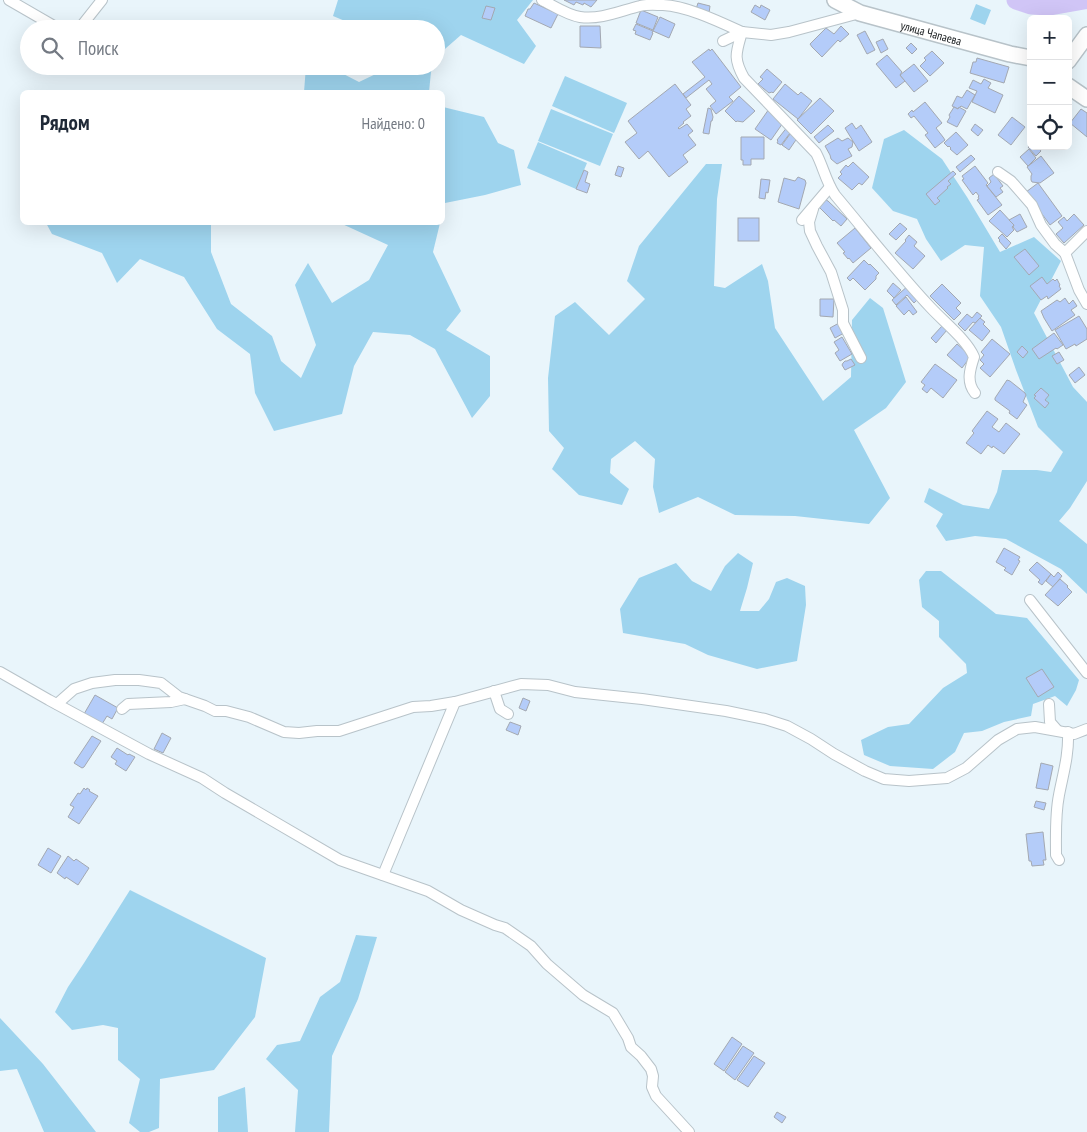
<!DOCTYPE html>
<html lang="ru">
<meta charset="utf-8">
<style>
:root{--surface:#fff;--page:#f2f2f3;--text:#1f2937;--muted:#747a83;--line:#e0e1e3}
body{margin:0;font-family:"PT Sans Narrow",sans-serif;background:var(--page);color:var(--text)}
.controls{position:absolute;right:15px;top:15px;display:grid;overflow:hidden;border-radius:8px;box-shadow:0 5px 20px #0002}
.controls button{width:45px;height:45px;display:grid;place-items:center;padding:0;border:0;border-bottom:1px solid var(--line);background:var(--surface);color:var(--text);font:25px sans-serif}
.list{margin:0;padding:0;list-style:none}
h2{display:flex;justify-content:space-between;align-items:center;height:65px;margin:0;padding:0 20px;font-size:21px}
h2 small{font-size:16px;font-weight:400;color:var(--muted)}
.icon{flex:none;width:28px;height:28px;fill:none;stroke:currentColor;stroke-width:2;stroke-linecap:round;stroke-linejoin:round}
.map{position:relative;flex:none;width:1087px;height:1132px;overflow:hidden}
.search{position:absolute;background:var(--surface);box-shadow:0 5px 20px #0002;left:20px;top:20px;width:425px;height:55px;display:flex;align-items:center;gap:12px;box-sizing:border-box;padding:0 18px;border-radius:28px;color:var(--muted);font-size:19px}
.panel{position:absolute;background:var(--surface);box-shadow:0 5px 20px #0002;left:20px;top:90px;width:425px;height:135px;border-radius:8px}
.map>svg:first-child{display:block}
.green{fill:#9ed4ee}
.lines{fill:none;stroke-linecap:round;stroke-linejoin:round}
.river{stroke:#d0c5f6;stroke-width:19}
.building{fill:#b4ccf9;stroke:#a3a8b1}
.street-casing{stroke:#b8c3c9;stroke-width:12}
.secondary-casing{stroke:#b8c3c9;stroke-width:18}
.street{stroke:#fff;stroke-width:10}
.secondary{stroke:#fff;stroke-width:15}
.labels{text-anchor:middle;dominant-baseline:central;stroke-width:4.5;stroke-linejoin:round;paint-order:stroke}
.street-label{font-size:12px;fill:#15191b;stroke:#e9f5fb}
</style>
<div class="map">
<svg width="1087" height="1132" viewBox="0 0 1087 1132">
<rect width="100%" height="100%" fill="#e9f5fb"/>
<!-- green -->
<g class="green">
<polygon points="338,0 533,0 517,20 536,46 524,64 461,35 438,55 436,59 436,29 364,29 333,16"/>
<polygon points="976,4 991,10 985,25 970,19"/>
<polygon points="306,66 328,66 359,82 382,71 382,66 433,66 431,72 429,92 304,92"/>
<polygon points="565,76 627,103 614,133 552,106"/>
<polygon points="443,107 484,117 498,143 514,150 521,185 485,195 445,203 443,214"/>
<polygon points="551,109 613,134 600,166 538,141"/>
<polygon points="904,130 942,159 967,197 1000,252 1034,237 1061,261 1034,313 1073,387 1087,402 1087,481 1070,508 1059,521 1087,544 1087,594 1061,569 1006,539 975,536 946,541 936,526 943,514 924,502 929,488 963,505 989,509 997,492 1002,470 1037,470 1051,472 1063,452 1038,427 1016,370 1001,327 980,296 984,247 965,245 941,261 926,239 917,219 893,211 872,188 884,139"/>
<polygon points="538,142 587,163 576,189 527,168"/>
<polygon points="706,164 722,164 717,199 714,286 725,288 762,264 768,281 775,328 823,401 851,377 852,320 870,298 883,308 906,382 886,408 854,430 890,498 869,524 795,516 735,515 698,497 659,513 653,487 655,459 635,441 611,459 610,473 629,489 622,505 579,495 552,469 564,448 549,431 548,378 555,316 575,302 609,335 645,299 627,281 639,246"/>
<polygon points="46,223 211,223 211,252 231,304 272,336 281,361 301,378 316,345 295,285 308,263 332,303 369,280 388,245 340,223 440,223 433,252 461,311 446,330 490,356 490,396 472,418 435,349 410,335 373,332 354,366 342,414 274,431 255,393 250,354 217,329 184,277 140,259 117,283 102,253 52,234"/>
<polygon points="738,553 753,563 747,588 740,611 759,611 769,599 776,582 787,578 805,586 806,605 797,661 757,669 708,655 685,644 623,633 620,609 639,578 676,563 692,581 711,591 725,566"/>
<polygon points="926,571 941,571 996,614 1027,618 1079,680 1076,690 1067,706 1055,696 1033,704 1031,716 1004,722 982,731 964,733 955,752 933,769 890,766 864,755 861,740 888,727 909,724 943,688 967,673 966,664 939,637 939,621 922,607 919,580"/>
<polygon points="130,890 266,958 255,1017 214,1070 160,1079 159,1128 149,1132 140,1132 129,1123 140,1079 118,1060 118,1028 103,1025 72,1030 55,1012 68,987 84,963"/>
<polygon points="356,935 377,937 358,999 332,1056 329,1132 295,1132 298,1090 266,1059 277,1045 300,1041 320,997 340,982"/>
<polygon points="0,1018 43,1064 96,1132 44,1132 17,1069 0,1071"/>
<polygon points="245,1087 248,1132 218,1132 218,1097"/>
</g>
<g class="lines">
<!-- river -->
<polyline class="river" points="1016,0 1031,5 1050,6 1084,0"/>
</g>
<!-- building -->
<g class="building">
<polygon points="564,0 597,0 591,7 584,3 583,5 576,2 574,5"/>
<polygon points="534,3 558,14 551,28 525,16 528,9 530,9"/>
<polygon points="698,3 710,6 709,13 696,9"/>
<polygon points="755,5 760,8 761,5 770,10 765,20 751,12"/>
<polygon points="486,6 495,8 491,20 482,18"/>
<polygon points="641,10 658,17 653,30 636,23"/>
<polygon points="660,17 675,24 669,38 653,31"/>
<polygon points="636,24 653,31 652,33 653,33 650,40 635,34 636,31 633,30"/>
<polygon points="580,26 600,26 601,48 580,47"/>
<polygon points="841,26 849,34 840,42 838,40 822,57 812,47 810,44 826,28 834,34"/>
<polygon points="865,31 875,50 867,54 857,35"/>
<polygon points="883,39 888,49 881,53 876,42"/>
<polygon points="911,43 917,49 912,54 906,48"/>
<polygon points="709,49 710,51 712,49 741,87 729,97 733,101 716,114 710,106 716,101 706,89 712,84 709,80 686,98 683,94 705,77 692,62"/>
<polygon points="932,51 944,63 930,76 920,66 926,60 924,58"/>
<polygon points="887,55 902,72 900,75 905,81 896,88 876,64"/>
<polygon points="977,58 1009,67 1004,83 970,73 973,62 976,62"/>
<polygon points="914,64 928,81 914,92 900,75"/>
<polygon points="767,69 782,82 773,93 772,92 769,93 758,84 763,79 760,77"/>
<polygon points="984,79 991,83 988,88 1003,95 995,113 972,102 977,91 969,88 973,80 981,84"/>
<polygon points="675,84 691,105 686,109 691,116 683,122 684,123 678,128 679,129 687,124 693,131 688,135 696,145 683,155 688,162 669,177 648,151 639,159 625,142 637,133 628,121"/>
<polygon points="785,84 798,95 801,92 812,101 798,119 773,99"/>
<polygon points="967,90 975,95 967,109 961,106 958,109 952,106 957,96 962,98"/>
<polygon points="739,96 755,111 743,122 737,121 736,122 725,111"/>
<polygon points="820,98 834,111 811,134 797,120"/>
<polygon points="925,102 942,123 936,128 943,137 945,140 935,148 925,135 928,133 914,116 911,118 908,114 912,110 913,112"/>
<polygon points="954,107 958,109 959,107 966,111 957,127 947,122 950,117 949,115"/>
<polygon points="708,108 711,109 713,117 712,121 711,121 709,134 703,133"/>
<polygon points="769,109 785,120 771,140 755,129"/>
<polygon points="1081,109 1087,113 1087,137 1070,123"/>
<polygon points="1012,117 1025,127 1011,145 998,135"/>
<polygon points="852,123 856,129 861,125 872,142 859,151 845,128"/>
<polygon points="975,124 983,130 978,136 971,130"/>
<polygon points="828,125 834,131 819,143 814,137"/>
<polygon points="788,126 793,129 781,145 777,143 778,141 777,140"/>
<polygon points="793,130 800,134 789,150 782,145"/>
<polygon points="956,132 968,145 957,155 950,149 951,148 949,146 948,147 944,143"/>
<polygon points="741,137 764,137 764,159 751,159 751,165 743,165 743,160 741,160"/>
<polygon points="838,138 842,141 848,138 853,142 852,147 848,149 852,156 837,164 831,159 830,155 825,146"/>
<polygon points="1031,144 1031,146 1037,146 1041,151 1036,156 1028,147"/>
<polygon points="1029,149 1036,158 1028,166 1020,157"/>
<polygon points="971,155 975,159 960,172 956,167"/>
<polygon points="1041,156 1054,173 1040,183 1032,182 1031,180 1031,176 1032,174 1027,167"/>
<polygon points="853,162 869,177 862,185 859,183 852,190 838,178 842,174 840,172 846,165 848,167"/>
<polygon points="618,166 624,168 621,177 615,175"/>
<polygon points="975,166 988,183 986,185 1002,205 988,215 977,200 979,199 978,197 979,196 976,192 973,195 962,180 964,179 962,176"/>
<polygon points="584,170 588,172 585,182 590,184 587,193 576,189"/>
<polygon points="953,171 956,174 948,181 951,184 947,187 948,188 937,198 940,201 935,205 926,194"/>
<polygon points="994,174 1003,186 1000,188 1003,192 996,197 987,186 991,182 989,178"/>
<polygon points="798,177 805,180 806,183 799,209 778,202 784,178 795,181"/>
<polygon points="761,179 770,180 768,193 766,192 765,199 759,198"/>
<polygon points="1038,183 1062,216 1050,225 1026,192"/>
<polygon points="826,200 828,201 847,219 841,226 834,220 833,221 819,207"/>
<polygon points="1000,210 1014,225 1012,227 1014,230 1007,237 989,221"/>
<polygon points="1020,214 1027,227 1017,232 1013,227 1014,225 1009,220"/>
<polygon points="1074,214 1084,225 1064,243 1056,234 1063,228 1058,222 1064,217 1067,221"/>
<rect x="738" y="218" width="21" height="23"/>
<polygon points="900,223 907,229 896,240 889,234"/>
<polygon points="855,228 871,248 853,263 849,258 848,259 843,253 845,252 837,243"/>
<polygon points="1002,234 1011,243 1006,249 999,241 1000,240 998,238"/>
<polygon points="909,235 917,242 914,246 925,256 913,269 895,253 906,241 905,240"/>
<polygon points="1025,249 1039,266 1029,275 1014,257"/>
<polygon points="864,260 869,265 870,264 879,273 876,276 876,279 865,290 853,278 850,281 847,278"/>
<polygon points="1042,277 1047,284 1053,279 1055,281 1057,279 1060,285 1059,286 1061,289 1048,299 1047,296 1041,300 1030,286"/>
<polygon points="893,283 901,290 894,298 887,291"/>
<polygon points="942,284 961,303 956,308 961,313 954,320 930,296"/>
<polygon points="909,285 920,297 914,303 907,295 896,305 892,300"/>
<polygon points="906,297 917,312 913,315 909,310 904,315 896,306"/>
<polygon points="1065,298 1069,304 1073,300 1077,306 1071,310 1075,315 1052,331 1044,318 1041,311 1057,300 1060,302"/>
<polygon points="820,299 834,299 833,317 820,316"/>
<polygon points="977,312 982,316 975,323 973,322 965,331 958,324 967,314 972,318"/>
<polygon points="1079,316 1087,329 1087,339 1076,346 1075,344 1066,349 1055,330"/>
<polygon points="980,318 985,322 983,324 990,331 982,341 969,330"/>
<polygon points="839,323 844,333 835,338 830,328"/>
<polygon points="942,326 947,330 936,343 931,338"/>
<polygon points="1054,333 1063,345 1057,349 1056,348 1039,359 1032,349"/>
<polygon points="842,337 852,354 840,361 835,353 839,350 834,342"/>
<polygon points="992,339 1010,354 990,377 980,368 984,364 980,360 984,355 981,352"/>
<polygon points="957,344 971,356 962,368 947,355"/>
<polygon points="1022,346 1028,352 1023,358 1017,352"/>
<polygon points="1059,352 1064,360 1057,364 1052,356"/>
<polygon points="851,359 855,365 845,370 842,365 843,363 845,361 847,361"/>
<polygon points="935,364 957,380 943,398 931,388 927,393 922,389 925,385 921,382"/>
<polygon points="1079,367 1085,375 1075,383 1069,375"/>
<polygon points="1007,380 1010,381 1025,393 1026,395 1023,402 1027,405 1017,419 1009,413 1010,411 995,400 995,398"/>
<polygon points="1041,388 1049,395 1045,400 1049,403 1045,408 1034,398 1036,396 1034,395"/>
<polygon points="987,411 998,419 992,427 999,432 1006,423 1020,434 1004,454 993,446 992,448 988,445 981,454 966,443 974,433 972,431"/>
<polygon points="1004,548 1020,557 1018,560 1020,561 1012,575 1004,570 1006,568 996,562"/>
<polygon points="1037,562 1051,574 1042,585 1038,582 1040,580 1029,570"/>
<polygon points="1058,572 1062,576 1053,587 1046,581 1051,574 1054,577"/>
<polygon points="1060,579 1068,586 1067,587 1072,592 1058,606 1045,595"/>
<polygon points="1042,669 1054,687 1038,697 1026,678"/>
<polygon points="95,695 118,708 112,719 107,716 102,724 84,714"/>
<polygon points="523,698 530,701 526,711 519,708"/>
<polygon points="510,722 521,726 518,735 506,730"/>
<polygon points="162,733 171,738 163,753 154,749"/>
<polygon points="92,736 101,741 84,767 82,768 74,763"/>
<polygon points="117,748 128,755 129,754 135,757 126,771 115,764 117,761 111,757"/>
<polygon points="1041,763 1053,766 1048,790 1036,788"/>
<polygon points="84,788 86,790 87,788 90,790 89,791 98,796 79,824 68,817 74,807 70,805 78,793 80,794"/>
<polygon points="1036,801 1046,803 1044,810 1034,807"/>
<polygon points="1043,832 1046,860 1043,860 1044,865 1032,866 1031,861 1029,861 1026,834"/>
<polygon points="48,848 61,856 51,873 38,865"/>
<polygon points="68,856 74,861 76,859 89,868 78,885 66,877 65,879 57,873"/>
<polygon points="732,1037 742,1044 724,1071 714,1064"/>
<polygon points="743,1046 754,1053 735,1080 725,1072"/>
<polygon points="754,1056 765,1063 748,1087 737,1080"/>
<polygon points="777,1112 786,1117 782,1123 774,1117"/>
</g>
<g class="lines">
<!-- street casing -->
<g class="street-casing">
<g id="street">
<polyline points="9,0 54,26 60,29"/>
<path d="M542,0C554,6 567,15 580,17C601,20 620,11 640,6C647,4 656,5 663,5C687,6 720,22 742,32"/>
<path d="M860,13L789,32L771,35L742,32C736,53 733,58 744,78L816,153C823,166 826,182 835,195C867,233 897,272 931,308C944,322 967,340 974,357C970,369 966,382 975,393"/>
<polyline points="79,29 102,0"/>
<polyline points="723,41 742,32"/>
<polyline points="998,172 1011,181 1032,205 1041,225 1055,244 1065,253"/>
<polyline points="813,209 809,222 810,231 817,246 831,272 843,310 843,323 861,358"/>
<polyline points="802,220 830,187"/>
<polyline points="1087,231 1065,253 1079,290 1087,304"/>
<polyline points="1030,600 1087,673"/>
<polyline points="0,672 49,700 149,754 202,778 225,793 340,860 428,891 461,910 495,925 505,928 531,946 547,964 583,995 613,1013 628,1038 631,1047 641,1056 651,1069 653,1076 652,1087 656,1096 689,1132"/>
<polyline points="494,691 500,709 508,714"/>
<polyline points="455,702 521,684 548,685 575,692 642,699 726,711 765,719 787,726 811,739 834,754 865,771 884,779 909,781 947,778 966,768 998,740 1017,729 1035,727 1074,734 1087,729"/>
<polyline points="57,704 74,689 92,683 115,680 139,680 161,683 179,697 205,706 215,711 226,711 249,717 284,732 299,733 317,731 339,731 413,707 431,706 455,702 383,875"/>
<polyline points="1049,704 1050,722 1057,730"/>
<polyline points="122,709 128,704 171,702 185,699"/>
<path d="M1059,860L1056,855C1056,835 1055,815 1059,795C1063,774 1069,755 1068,732"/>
</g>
</g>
<!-- secondary casing -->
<g class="secondary-casing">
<g id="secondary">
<path id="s1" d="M835,0L860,13L1010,54L1031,58"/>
<polyline points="1068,61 1087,35"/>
<polyline points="1068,86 1087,99"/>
</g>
</g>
<!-- street -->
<use href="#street" class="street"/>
<!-- secondary -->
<use href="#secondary" class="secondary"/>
</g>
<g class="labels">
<!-- street labels -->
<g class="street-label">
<text stroke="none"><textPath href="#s1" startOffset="102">улица Чапаева</textPath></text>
</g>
</g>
</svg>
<div class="controls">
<button>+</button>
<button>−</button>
<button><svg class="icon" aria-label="locate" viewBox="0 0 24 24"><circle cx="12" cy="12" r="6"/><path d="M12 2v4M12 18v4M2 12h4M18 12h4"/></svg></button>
</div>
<div class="search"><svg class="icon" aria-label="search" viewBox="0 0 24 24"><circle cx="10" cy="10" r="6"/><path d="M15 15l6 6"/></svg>Поиск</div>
<section class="panel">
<h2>Рядом<small>Найдено: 0</small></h2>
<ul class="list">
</ul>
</section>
</div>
